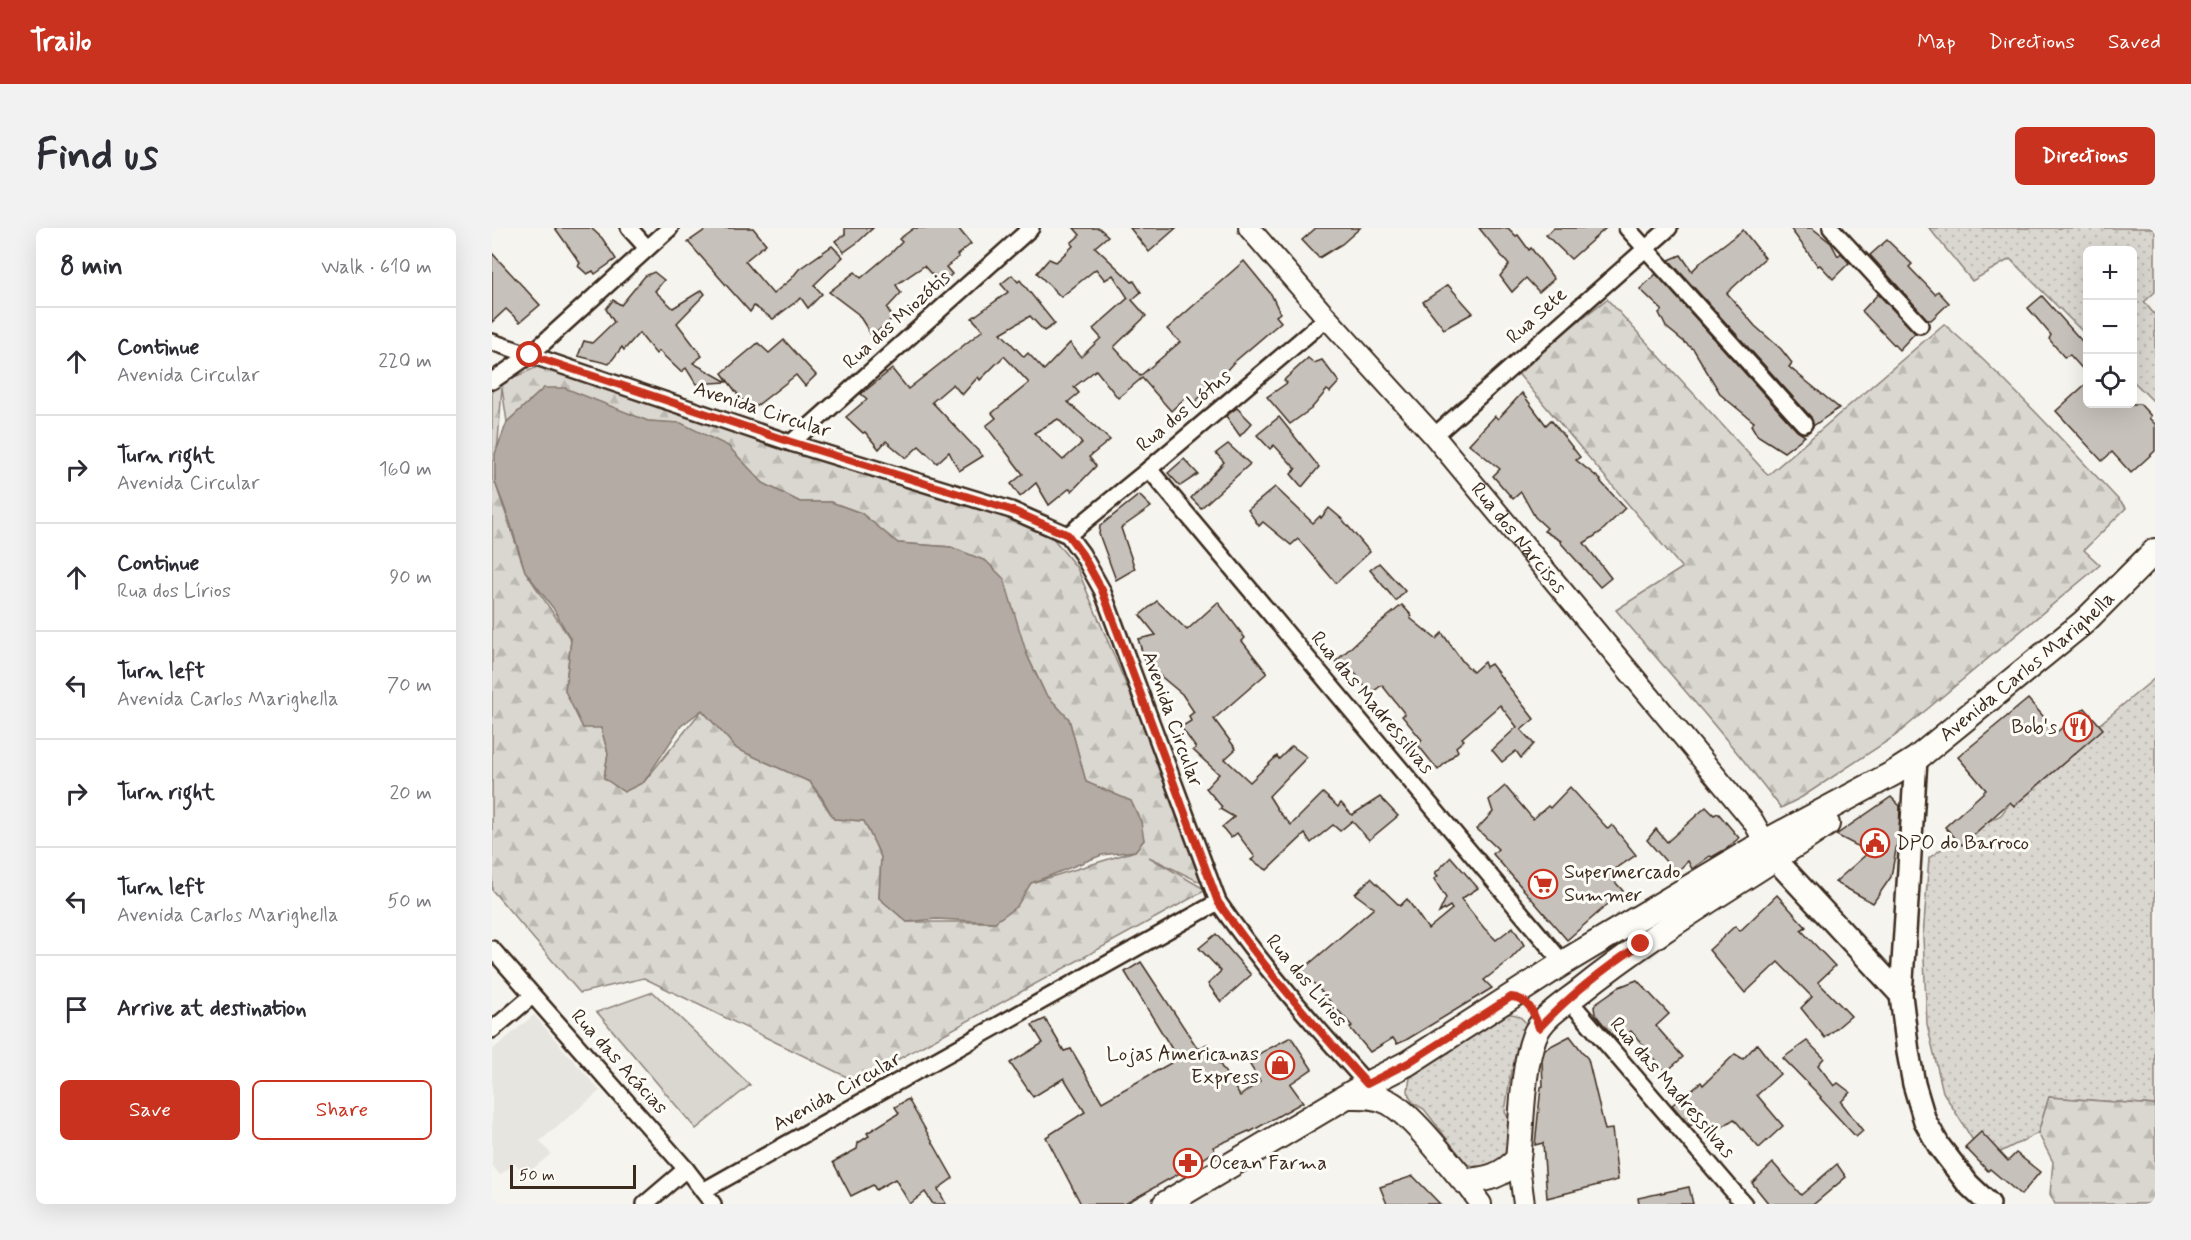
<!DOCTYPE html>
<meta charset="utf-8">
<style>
:root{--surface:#fff;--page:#f2f2f3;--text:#2b2b33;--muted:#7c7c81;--line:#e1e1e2;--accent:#c8321e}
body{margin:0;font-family:Mynerve,sans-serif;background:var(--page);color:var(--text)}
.controls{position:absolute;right:18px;top:18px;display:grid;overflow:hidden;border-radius:9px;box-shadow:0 6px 24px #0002}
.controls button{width:54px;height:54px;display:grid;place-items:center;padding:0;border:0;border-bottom:2px solid var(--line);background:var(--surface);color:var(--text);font:30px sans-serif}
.scale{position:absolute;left:18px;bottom:15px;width:126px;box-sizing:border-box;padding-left:6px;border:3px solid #3b2a1e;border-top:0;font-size:16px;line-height:21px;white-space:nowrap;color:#3b2a1e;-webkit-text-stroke:4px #fdfcf7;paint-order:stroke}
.stop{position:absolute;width:18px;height:18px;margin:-14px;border:4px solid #c8321e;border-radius:50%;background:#fff}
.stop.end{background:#c8321e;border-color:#fff;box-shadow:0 2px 6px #0008}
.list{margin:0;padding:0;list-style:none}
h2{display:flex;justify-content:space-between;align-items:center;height:78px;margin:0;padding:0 24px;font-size:26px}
h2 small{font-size:20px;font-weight:400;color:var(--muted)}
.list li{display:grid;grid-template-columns:39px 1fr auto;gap:18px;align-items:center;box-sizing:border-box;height:108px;padding:0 24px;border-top:2px solid var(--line)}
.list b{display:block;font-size:22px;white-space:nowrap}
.list p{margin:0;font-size:20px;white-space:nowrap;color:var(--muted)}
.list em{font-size:20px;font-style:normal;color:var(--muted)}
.actions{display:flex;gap:12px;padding:18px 24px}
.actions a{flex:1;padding:14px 0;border:2px solid var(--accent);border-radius:9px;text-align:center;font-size:21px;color:var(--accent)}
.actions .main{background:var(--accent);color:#fff}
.icon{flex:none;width:33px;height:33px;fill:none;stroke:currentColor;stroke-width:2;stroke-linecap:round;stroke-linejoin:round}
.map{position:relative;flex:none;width:1663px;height:976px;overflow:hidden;border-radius:9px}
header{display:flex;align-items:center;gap:36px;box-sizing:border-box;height:84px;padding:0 30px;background:var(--accent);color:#fff}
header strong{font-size:28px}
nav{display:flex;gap:33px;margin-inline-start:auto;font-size:21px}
.intro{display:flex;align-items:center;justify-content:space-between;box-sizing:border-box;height:144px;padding:0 36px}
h1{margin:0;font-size:42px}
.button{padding:15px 27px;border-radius:9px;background:var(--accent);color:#fff;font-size:21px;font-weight:700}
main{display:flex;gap:36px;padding:0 36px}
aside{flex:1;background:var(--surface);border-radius:9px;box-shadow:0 6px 24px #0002}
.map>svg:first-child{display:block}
.built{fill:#e7e5df}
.green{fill:url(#green-dots);stroke:#8a8077;stroke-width:1.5}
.forest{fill:url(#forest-firs);stroke:#8a8077;stroke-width:1.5;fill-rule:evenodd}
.pitch{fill:#dad6d0;stroke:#8a8077;stroke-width:1.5}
.water{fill:#b4aca4;stroke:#84786e;stroke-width:1.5}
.building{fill:#c7c1bb;stroke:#3b2a1e;stroke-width:1.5;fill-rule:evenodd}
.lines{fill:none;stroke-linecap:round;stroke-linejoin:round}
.minor-casing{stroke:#3b2a1e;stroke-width:20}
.tertiary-casing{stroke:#3b2a1e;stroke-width:24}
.secondary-casing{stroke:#3b2a1e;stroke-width:26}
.primary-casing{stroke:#3b2a1e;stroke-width:28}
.minor{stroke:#fdfcf7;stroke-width:15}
.tertiary{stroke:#fdfcf7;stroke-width:20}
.secondary{stroke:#fdfcf7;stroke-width:21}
.primary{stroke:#fdfcf7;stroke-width:24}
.route{stroke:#c8321e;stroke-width:8}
.labels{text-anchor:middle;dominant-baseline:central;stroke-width:6;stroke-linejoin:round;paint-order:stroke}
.street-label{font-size:20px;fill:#3b2a1e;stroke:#fdfcf7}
.poi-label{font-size:20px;fill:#3b2a1e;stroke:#fdfcf7;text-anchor:start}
</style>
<header>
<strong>Trailo</strong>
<nav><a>Map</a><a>Directions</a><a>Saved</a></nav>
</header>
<div class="intro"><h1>Find us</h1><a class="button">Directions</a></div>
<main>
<aside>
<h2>8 min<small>Walk · 610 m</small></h2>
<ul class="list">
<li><svg class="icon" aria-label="ahead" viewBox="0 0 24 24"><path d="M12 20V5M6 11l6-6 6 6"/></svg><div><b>Continue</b><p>Avenida Circular</p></div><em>220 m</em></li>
<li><svg class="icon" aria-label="right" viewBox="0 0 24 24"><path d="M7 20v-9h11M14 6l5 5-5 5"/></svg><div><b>Turn right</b><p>Avenida Circular</p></div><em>160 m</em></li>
<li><svg class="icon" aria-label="ahead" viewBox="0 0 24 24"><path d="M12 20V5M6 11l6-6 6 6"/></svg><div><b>Continue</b><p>Rua dos Lírios</p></div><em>90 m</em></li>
<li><svg class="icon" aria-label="left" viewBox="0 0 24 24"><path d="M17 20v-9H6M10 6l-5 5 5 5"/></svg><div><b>Turn left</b><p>Avenida Carlos Marighella</p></div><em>70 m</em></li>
<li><svg class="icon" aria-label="right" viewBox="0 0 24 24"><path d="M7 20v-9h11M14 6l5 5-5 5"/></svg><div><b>Turn right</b></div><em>20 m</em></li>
<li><svg class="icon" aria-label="left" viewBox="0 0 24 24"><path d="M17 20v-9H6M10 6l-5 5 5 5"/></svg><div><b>Turn left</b><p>Avenida Carlos Marighella</p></div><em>50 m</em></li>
<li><svg class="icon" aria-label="arrive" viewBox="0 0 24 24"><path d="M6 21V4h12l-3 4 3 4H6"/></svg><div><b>Arrive at destination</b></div></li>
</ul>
<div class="actions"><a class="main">Save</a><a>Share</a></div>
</aside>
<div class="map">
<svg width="1663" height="976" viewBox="0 0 1663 976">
<defs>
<pattern id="green-dots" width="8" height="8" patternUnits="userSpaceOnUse" patternTransform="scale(1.5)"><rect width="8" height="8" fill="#dad6d0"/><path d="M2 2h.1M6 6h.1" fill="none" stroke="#bcb8b2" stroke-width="1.8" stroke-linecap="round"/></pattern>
<pattern id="forest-firs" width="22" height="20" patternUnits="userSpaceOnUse" patternTransform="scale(1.5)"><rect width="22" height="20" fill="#dad6d0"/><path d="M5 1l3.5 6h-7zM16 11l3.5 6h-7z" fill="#bcb8b2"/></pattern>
</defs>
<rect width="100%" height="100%" fill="#f5f4ee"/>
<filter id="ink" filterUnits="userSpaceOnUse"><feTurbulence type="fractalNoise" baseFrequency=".0167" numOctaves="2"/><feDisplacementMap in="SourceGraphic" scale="12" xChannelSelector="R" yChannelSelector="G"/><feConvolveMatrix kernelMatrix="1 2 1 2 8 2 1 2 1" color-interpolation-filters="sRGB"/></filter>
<g filter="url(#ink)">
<!-- built -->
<polygon class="built" points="42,787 108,863 48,913 59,926 33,947 23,935 8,947 0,937 0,822"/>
<!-- green -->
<g class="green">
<polygon points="1437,0 1663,0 1663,64 1652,74 1663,87 1663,175 1641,153 1640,22 1596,22 1595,108 1518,31 1480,53"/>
<polygon points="1663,450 1663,877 1557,869 1546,905 1493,932 1451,864 1435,796 1431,709 1437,630 1470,607 1509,587 1525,565"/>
<path d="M1016,786C1026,785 1032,790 1036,800L1029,834L1019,843L1013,884L1021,898C1019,907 1019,920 1013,927C1001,943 978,940 963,931L962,920L932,881L921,875L917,868L916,862L918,850L928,841Z"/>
</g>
<!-- forest -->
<g class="forest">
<path d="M1115,71L1276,247L1452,96C1517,153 1575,217 1634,280L1592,322L1608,337L1403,508L1310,569L1289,580C1237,511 1179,448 1124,382L1190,340L1023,142Z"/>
<path d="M52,136L548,294L585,340L720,660L657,629L714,662L365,854L152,750L88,765L0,662V159ZM10,160L15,194L52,160L156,193L189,196L236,218L271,255L308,274H339L369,285L405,315L459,319L535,427L553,465L577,491L594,554L639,573L652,612L643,623L539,655L503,694H415L387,670L389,629L372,593L342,591L318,554L245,521L210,482L152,554L132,564L112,550L116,525L109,500L73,463L79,412L33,343L3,254Z"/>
<polygon points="1557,869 1663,877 1663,976 1563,976 1558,966 1561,934 1546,905"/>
</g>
<!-- pitch -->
<polygon class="pitch" points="161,764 258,857 204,901 105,784"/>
<!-- water -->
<polygon class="water" points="52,160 73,160 156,193 189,195 236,218 271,255 308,274 339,274 369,285 406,315 459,319 494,333 512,351 535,427 553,465 577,491 594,554 639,573 649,594 652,612 643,623 610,627 539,655 525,678 503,694 444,691 415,694 387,670 389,629 372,593 342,591 330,570 318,554 245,521 210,482 189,498 152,554 132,564 112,550 116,525 109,500 91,500 73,463 79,412 61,380 33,343 18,294 3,254 3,226 15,194"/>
<!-- building -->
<g class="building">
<polygon points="63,0 99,0 110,10 124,31 103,46 101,43 95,46 86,38 88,35"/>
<polygon points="216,0 261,0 274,16 253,33 281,66 299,51 307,41 340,18 351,29 322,57 330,66 316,80 309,70 281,91 262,78 258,84 196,14"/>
<polygon points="353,0 381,0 366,14 352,24 343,13 353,6"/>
<polygon points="422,0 466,0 479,16 465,27 467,29 454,39 460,46 449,57 432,38 404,57 409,65 395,80 401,90 380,108 366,86 337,64 363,44 369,50 401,23 410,14 407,11"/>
<path d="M582,0H607L616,8L603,19L640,54L642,53L649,64L640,72L654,88L622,119L648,148L688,114L675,101L752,33L779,66L788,85L784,88L789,94L741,135L720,159L700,176L694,169L679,183L650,150L626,170L604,142L582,159L587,165L576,174L618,212L597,229L604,238L580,263L578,260L557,277L544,255L528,269L519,256L531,246L494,198L504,190L500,185L537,155L512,128L488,152L486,149L470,167L461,156L440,174L491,228L467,243L457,224L445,235L427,218L414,230L394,213L387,221L373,204L371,205L354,189L375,171L369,166L400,141L416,161L491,102L480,90L516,64L509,56L520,47L526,54L528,52L563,96L552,103L538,88L509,105L532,129L536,125L552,142L578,115L589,129L609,110L601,101L636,70L621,47L613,52L604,41L569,69L545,45L557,31L564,34L581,18L579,15L588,7ZM566,191L590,215L571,232L542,205Z"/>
<polygon points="638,0 684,0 657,24"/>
<polygon points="824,0 868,0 850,16 827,30 810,12"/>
<polygon points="987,0 1016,0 1024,8 1026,7 1037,22 1039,20 1062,51 1047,64 1034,50 1020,64 1008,48 1017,37"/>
<polygon points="1062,0 1114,0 1079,31 1054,7"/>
<polygon points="1298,0 1320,0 1339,15 1346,28 1349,25 1357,35 1341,51 1328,37 1326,38"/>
<polygon points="1251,2 1273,30 1235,65 1263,98 1289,121 1300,135 1297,139 1347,180 1321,198 1319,189 1177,32 1189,27 1200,43 1211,32"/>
<polygon points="1395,12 1420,36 1417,39 1443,66 1446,63 1457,75 1439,92 1436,92 1378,27"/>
<polygon points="0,25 48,77 28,94 14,81 0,94"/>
<polygon points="162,44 172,52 163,63 181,80 210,62 213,66 185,95 210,128 201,135 235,154 204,156 194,140 189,144 167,123 164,126 147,105 132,122 130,119 117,136 86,128 92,113 100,115 122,94 114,81 121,72 129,77 153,48"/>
<polygon points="1164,46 1305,203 1313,208 1292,224 1265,207 1259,197 1262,194 1229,167 1202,122 1174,99 1167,85 1170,82 1148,61"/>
<polygon points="956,57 981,85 952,101 931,74"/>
<polygon points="1386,66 1423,105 1407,122 1370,83"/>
<polygon points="1550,68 1596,120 1596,147 1578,127 1572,129 1557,111 1559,107 1536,80"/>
<polygon points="292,112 324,147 313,158 304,147 258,183 230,145 266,115 277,125"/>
<polygon points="816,130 822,135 830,132 847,154 838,164 835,162 819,181 798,196 775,169 795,155 792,152"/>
<polygon points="1596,154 1596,176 1648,176 1659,188 1657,190 1663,196 1663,223 1639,245 1620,224 1610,233 1564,183"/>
<polygon points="1030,165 1054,197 1059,192 1088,229 1084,232 1109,252 1108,253 1133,280 1109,304 1092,315 1119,350 1108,359 1068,314 1069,313 1052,303 1055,300 1043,289 1029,264 1021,271 1001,248 1008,241 977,216 1003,188 1006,191"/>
<polygon points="745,180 760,195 748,208 734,188"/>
<polygon points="787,189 827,239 810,259 799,246 804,241 782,217 778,221 765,207"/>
<polygon points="736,216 758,236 709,280 699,270 732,234 724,225"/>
<polygon points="692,231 706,246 688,258 676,245"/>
<polygon points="783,259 821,295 828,288 829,290 837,280 850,291 878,324 844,355 806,311 799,317 771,294 767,298 756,282"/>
<polygon points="647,267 659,279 629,300 643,341 624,352 607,306 608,298"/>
<polygon points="887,335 913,363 904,373 878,342"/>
<polygon points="665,373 695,402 726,374 753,410 750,413 775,445 722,491 744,521 733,531 758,554 785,528 787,531 800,518 815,529 777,568 787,584 799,597 831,565 846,579 849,575 860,587 888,569 906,588 877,612 860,593 848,603 841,597 819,615 813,606 775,642 759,632 763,629 745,605 739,610 730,599 742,589 728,581 730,579 714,560 727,546 701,522 704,520 689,499 699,493 697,488 702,484 690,466 660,441 657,444 646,411 664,407 648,387"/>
<polygon points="910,377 920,388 918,390 944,411 950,405 971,434 981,444 992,434 994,439 999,436 1042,491 1029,502 1042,516 1029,530 1024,523 1010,534 1000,522 1025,499 1008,477 970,510 972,512 964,519 966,523 946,542 926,517 930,512 910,488 913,486 890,457 878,466 861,442 854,448 843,434 868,411"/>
<polygon points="1536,471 1565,504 1593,480 1611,501 1522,578 1518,574 1470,617 1453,599 1494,562 1466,529"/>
<polygon points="1013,558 1041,591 1056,578 1058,580 1078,559 1116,601 1120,597 1144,627 1116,646 1131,663 1075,712 1001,626 1006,621 985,601 1001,584 997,572"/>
<polygon points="1399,569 1408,578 1407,605 1399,649 1381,675 1343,654 1377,624 1344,607"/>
<polygon points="1214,579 1222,587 1226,585 1247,610 1234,621 1220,629 1218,628 1200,641 1196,633 1184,645 1155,612 1164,601 1175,614"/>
<polygon points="959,629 986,660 969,671 992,700 1004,712 1021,699 1032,717 1018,732 992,752 1000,760 914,812 905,816 901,810 878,824 858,800 860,798 810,742 882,680 863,666 879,650 908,678 915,671 936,701 960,681 958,678 947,685 954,670 942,651 946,648 943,645"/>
<polygon points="1285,667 1314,699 1309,702 1343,738 1326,754 1359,788 1333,810 1309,780 1320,769 1286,734 1253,765 1217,722 1243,698 1248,703"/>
<polygon points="724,706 759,747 729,774 716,756 729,743 707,720"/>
<polygon points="649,734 706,821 715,816 748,868 768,853 755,832 799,809 820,841 798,856 811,874 758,904 757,903 721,919 723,923 693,943 693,942 633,976 589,976 554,909 593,884 572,850 541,869 518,835 551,815 540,797 553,791 572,823 579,821 610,874 686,831 633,744"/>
<polygon points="1145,752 1177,786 1164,798 1191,829 1174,844 1139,803 1125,813 1103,786 1102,779 1104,775 1127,759"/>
<polygon points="1078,808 1096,831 1113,902 1120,901 1126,952 1055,970 1051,915 1043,917 1049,859 1051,858 1050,832 1053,821"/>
<polygon points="1315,813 1332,830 1326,837 1342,858 1346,855 1358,864 1349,874 1371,903 1364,909 1328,870 1329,869 1291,830"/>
<polygon points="1265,816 1288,846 1265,867 1291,898 1267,920 1242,891 1223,904 1210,890 1198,898 1180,877 1209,854 1211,857 1243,826 1251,831"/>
<polygon points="416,871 461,950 446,961 454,976 441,976 433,964 418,976 403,951 384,962 381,957 359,968 341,934 365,921 366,915 377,908 375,905 407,885 403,879"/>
<polygon points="1489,904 1516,933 1524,925 1548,944 1529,967 1498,941 1496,943 1473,919"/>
<polygon points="1281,935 1309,967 1345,936 1354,949 1322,976 1277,976 1260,955"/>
<polygon points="921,948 948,976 895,976 888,959"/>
<polygon points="1197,959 1201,976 1147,976 1146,970"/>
</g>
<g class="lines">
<!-- minor casing -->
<g class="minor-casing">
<g id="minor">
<polyline points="137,0 155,20"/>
<polyline points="1135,0 1312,196"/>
<polyline points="1339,0 1428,97"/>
<polyline points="0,114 299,215 519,282 576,307 590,326 610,362 726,674 211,963"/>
<polyline points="0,153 38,127 178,0"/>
<polyline points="942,208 1177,0"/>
<polyline points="299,215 539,0"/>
<polyline points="657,241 1071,735"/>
<polyline points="576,307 657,241 835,90"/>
<path d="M726,674C771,739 822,797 875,856"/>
<polyline points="0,721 194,941 221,976"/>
<polyline points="1077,772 1252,976"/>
<polyline points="0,802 40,768"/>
<polyline points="153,976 194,941"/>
</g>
</g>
<!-- tertiary casing -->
<g class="tertiary-casing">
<g id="tertiary">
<path id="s1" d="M757,0L835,90L942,208L1261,593L1273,614"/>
<polyline points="1026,931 1032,976"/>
<polyline points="972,953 989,976"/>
</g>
</g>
<!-- secondary casing -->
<g class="secondary-casing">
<g id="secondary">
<polyline points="1424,531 1409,767 1416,824 1422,856 1433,893 1447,918 1476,956 1497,976"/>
<polyline points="1274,616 1283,631 1409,767"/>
</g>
</g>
<!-- primary casing -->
<g class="primary-casing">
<g id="primary">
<path d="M857,868C869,868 882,867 894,873C917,883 954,932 972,953C995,952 1010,948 1026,931C1030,897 1030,840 1042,809C1049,790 1070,777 1086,765C1164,702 1252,652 1335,596"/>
<path id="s2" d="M673,976L875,856L916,835L1071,735L1273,614L1402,545L1424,531L1592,394L1663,323"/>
</g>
</g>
<!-- minor -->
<use href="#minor" class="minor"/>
<!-- tertiary -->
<use href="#tertiary" class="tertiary"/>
<!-- secondary -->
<use href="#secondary" class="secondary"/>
<!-- primary -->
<use href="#primary" class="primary"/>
</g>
</g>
<g class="lines" filter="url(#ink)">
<!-- route -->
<path class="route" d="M38,127L299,214L519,282L576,307L590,326L610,362L726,674C771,739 822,797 875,856L916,835L1019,769C1037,770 1042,785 1047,800C1076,769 1114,739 1149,716"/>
</g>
<!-- icons -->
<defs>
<g id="restaurant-ring" transform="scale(1.5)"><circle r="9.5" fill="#fdfcf7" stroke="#c8321e" stroke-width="1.5"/><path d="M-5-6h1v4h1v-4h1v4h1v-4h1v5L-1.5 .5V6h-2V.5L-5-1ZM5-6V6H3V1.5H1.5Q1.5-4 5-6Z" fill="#c8321e"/></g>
<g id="civic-ring" transform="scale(1.5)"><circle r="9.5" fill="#fdfcf7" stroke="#c8321e" stroke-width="1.5"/><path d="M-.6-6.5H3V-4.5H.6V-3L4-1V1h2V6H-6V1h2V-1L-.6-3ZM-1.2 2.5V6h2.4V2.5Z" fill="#c8321e"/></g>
<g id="supermarket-ring" transform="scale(1.5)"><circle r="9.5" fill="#fdfcf7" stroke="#c8321e" stroke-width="1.5"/><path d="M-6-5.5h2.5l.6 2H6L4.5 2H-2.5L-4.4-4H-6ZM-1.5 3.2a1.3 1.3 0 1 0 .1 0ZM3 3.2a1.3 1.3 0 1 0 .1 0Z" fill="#c8321e"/></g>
<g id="shop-ring" transform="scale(1.5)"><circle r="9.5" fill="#fdfcf7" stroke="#c8321e" stroke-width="1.5"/><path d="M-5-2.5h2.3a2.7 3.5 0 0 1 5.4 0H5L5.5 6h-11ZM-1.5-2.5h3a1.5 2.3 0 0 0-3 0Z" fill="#c8321e"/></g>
<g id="pharmacy-ring" transform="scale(1.5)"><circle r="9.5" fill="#fdfcf7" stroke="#c8321e" stroke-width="1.5"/><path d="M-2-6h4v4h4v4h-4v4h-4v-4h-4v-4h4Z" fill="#c8321e"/></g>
</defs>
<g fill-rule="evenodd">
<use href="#restaurant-ring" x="1586" y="499"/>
<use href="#civic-ring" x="1383" y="615"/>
<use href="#supermarket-ring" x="1051" y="656"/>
<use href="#shop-ring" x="788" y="837"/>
<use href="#pharmacy-ring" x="696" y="935"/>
</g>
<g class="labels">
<!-- street labels -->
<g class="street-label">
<text transform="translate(1045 88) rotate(-42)">Rua Sete</text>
<text transform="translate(405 92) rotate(-42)">Rua dos Miozótis</text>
<text transform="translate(270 182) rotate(18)">Avenida Circular</text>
<text transform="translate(692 183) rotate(-40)">Rua dos Lótus</text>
<text stroke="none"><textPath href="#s1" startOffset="411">Rua dos Narcisos</textPath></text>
<text stroke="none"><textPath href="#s2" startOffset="1018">Avenida Carlos Marighella</textPath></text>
<text transform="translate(880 475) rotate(50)">Rua das Madressilvas</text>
<text transform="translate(680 491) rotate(70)">Avenida Circular</text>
<text transform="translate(814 753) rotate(50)">Rua dos Lírios</text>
<text transform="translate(127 834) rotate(48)">Rua das Acácias</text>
<text transform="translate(1180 860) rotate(49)">Rua das Madressilvas</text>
<text transform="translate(345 864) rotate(-29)">Avenida Circular</text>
</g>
<!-- poi labels -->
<g class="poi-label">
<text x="1565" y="499" text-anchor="end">Bob's</text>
<text x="1404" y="615">DPO do Barroco</text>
<text x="1072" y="644">Supermercado<tspan x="1072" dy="23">Summer</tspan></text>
<text x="767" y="826" text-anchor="end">Lojas Americanas<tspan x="767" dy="23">Express</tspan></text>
<text x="717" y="935">Ocean Farma</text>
</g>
</g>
</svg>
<div class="controls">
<button>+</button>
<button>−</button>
<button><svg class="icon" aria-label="locate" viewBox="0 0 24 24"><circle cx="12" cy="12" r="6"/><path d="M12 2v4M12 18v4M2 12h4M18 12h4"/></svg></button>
</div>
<div class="scale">50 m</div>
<div class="stop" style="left:38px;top:127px"></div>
<div class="stop end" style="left:1149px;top:716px"></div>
</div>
</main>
